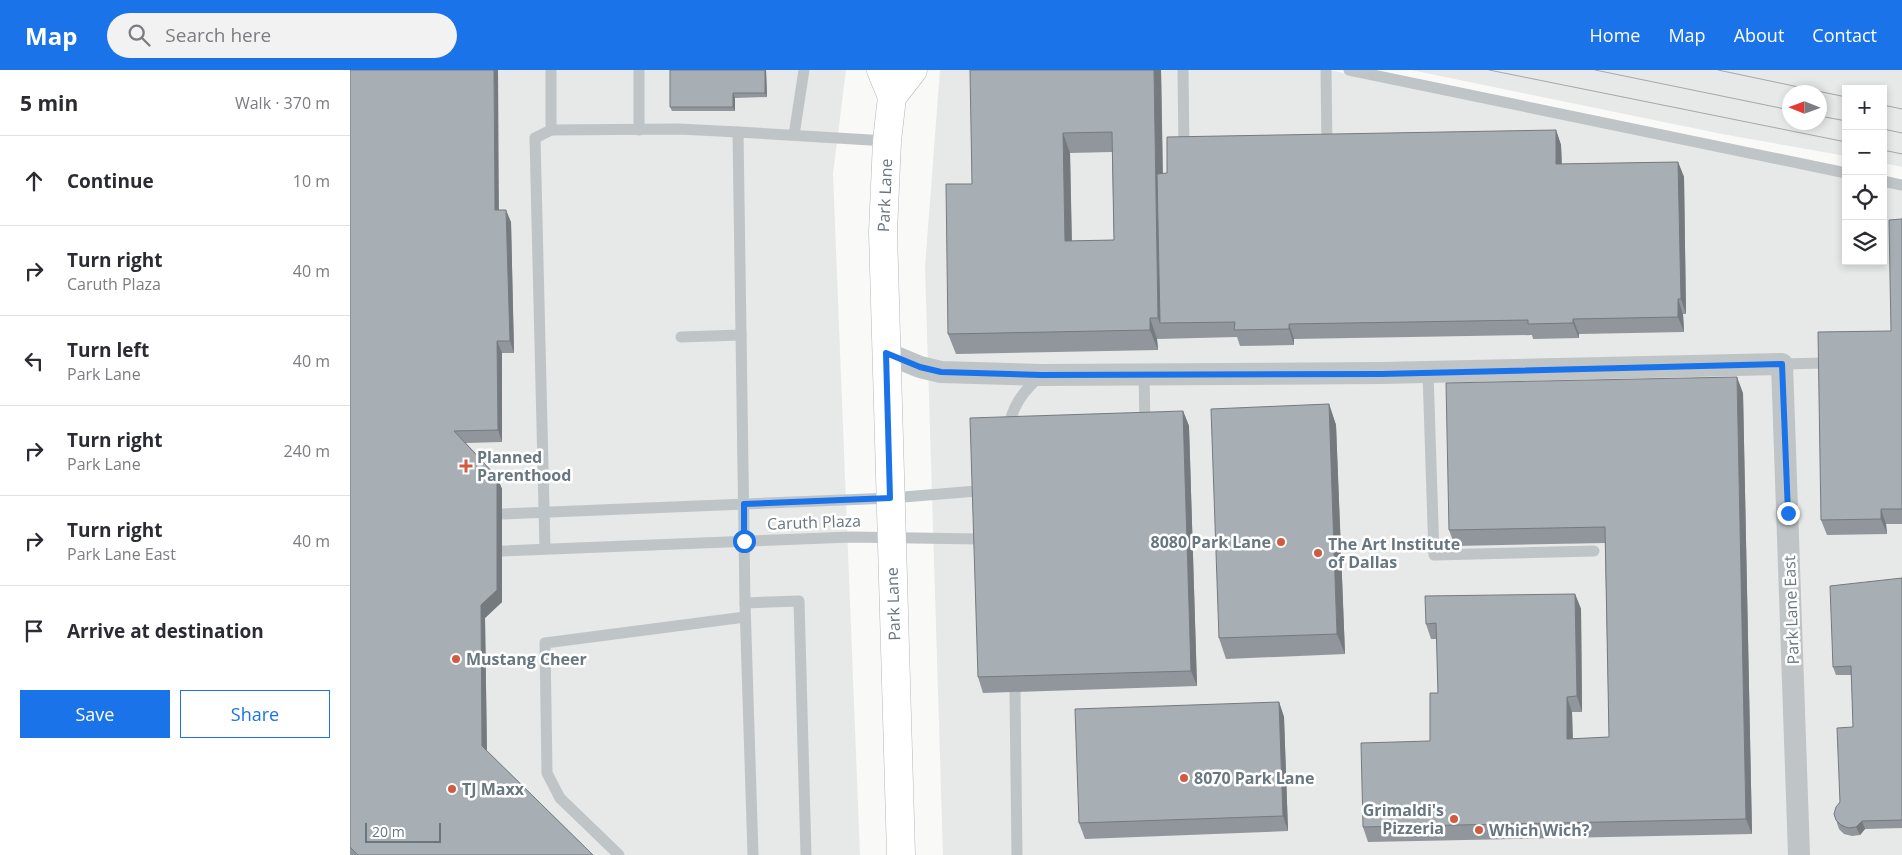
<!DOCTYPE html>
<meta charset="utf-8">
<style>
:root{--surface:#fff;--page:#f2f2f3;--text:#2b2b33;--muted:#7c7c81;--line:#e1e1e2;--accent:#1a73e8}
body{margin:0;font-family:"Open Sans",sans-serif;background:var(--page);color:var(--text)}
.controls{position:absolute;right:15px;top:15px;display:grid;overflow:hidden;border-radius:0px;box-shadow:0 2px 8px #0003}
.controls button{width:45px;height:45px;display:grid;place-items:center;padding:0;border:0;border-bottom:1px solid var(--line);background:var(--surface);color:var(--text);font:25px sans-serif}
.compass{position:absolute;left:1432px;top:15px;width:45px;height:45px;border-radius:50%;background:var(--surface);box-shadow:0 2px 8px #0003;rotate:271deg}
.scale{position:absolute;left:15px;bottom:12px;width:76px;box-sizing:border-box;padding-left:5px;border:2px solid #67767f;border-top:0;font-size:14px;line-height:18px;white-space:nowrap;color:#67767f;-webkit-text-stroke:4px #fff;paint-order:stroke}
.stop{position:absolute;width:15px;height:15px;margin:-11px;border:4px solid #1a73e8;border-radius:50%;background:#fff}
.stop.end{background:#1a73e8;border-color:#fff;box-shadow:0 1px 5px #0008}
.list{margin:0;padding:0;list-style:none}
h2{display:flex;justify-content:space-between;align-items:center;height:65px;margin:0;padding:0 20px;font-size:21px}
h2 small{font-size:16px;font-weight:400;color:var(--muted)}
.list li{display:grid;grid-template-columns:32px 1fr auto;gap:15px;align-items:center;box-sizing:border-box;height:90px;padding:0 20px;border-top:1px solid var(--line)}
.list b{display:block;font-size:19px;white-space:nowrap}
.list p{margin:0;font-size:16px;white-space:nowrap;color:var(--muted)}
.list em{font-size:16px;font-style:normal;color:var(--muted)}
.actions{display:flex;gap:10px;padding:15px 20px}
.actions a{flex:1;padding:11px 0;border:1px solid var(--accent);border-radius:0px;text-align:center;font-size:18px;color:var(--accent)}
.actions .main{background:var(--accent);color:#fff}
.icon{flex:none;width:28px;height:28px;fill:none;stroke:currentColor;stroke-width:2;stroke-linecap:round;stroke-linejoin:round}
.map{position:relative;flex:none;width:1552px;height:785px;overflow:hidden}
header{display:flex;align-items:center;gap:30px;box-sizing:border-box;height:70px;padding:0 25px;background:var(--accent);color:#fff}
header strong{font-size:24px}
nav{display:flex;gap:28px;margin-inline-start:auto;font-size:18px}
.search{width:350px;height:45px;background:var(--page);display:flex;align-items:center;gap:12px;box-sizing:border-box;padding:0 18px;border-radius:28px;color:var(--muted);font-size:19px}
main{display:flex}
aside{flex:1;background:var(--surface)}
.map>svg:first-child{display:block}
.built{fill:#e7e8e8;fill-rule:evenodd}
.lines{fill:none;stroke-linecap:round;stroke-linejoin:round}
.secondary-casing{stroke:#b2b8bc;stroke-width:29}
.lane{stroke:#bfc4c7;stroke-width:11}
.street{stroke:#bfc4c7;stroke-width:22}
.secondary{stroke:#fff;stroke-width:28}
.tram{stroke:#a2a8ad;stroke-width:1}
.wall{fill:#90969b;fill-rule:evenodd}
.shaded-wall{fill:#757a7e}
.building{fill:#a7aeb4;stroke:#757a7e;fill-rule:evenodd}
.route{stroke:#1a73e8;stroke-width:6}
.poi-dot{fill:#d05b41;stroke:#fff;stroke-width:2}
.labels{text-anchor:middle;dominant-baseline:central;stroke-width:5;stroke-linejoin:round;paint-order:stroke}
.street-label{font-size:16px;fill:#67767f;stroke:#fff}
.poi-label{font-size:16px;font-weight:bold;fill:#67767f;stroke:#fff;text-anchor:start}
</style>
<header>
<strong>Map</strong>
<div class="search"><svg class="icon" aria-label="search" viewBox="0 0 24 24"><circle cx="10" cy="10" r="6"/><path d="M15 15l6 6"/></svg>Search here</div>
<nav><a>Home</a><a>Map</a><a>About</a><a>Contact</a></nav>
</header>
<main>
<aside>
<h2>5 min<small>Walk · 370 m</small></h2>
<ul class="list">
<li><svg class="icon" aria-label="ahead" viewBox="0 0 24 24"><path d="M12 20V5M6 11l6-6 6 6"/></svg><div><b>Continue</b></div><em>10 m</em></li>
<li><svg class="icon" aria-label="right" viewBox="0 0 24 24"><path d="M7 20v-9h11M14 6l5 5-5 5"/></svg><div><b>Turn right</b><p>Caruth Plaza</p></div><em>40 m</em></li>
<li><svg class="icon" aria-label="left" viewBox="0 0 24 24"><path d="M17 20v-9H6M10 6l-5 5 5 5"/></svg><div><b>Turn left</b><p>Park Lane</p></div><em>40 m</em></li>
<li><svg class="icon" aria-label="right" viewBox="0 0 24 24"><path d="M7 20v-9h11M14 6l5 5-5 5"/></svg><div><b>Turn right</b><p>Park Lane</p></div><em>240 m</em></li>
<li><svg class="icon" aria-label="right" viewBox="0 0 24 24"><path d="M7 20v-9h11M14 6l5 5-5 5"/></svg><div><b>Turn right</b><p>Park Lane East</p></div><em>40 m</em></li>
<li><svg class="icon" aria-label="arrive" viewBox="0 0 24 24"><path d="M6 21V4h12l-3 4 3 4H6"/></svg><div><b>Arrive at destination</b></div></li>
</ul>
<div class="actions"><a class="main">Save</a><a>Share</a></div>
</aside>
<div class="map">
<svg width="1552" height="785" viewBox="0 0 1552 785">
<rect width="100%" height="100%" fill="#f9f9f8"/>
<!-- built -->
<g class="built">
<polygon points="0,0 496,0 483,104 510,785 0,785"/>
<polygon points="590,0 979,0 1496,101 1496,191 1533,191 1533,109 1552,112 1552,785 593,785 575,197"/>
<path d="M1061,0H1552V97L1533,93V19H1496V86L1372,64ZM1440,22H1470V52H1440Z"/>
</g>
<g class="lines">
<!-- secondary casing -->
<g class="secondary-casing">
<g id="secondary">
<polyline points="531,0 542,27"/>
<path id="s1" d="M551,785L533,162L537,71L542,27L563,0"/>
</g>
</g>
<!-- lane -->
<g class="lane">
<polyline points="201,0 201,60"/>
<polyline points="833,0 834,80"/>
<polyline points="976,0 977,78"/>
<polyline points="999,0 1496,103"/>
<polyline points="289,60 289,0"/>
<polyline points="444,65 454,0"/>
<polyline points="1533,111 1552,115"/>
<polyline points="331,267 391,265"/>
<polyline points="1432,294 1474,293"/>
<polyline points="1078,303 1084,485 1244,481"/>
<polyline points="794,305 795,356"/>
<path d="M658,361C662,336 672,323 690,306"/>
<polyline points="151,444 541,428 627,421"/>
<polyline points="195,479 185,68 201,60 329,59 388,62"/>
<polyline points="151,481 501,467 629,469"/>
<polyline points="395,533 449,531 456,785"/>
<polyline points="665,622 667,785"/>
<polyline points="269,785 210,728 197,703 195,573 395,547"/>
<polyline points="403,785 395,533 388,62 537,71"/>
</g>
<!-- street -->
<polyline class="street" points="536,283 570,297 591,302 691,305 1031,303 1432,294 1449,785"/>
<!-- secondary -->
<use href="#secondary" class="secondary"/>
<!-- tram -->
<g class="tram">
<polyline points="1139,0 1496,72"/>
<polyline points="1245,0 1440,40"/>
<polyline points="1368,0 1496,27"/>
<polyline points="1533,35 1552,39"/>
<polyline points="1470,46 1496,51"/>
<polyline points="1533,59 1552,63"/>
<polyline points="1533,80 1552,84"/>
</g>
</g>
<!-- wall -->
<g class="wall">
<polygon points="0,0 149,140 161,152 164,283 152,283 152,372 116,373 147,407 152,419 152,532 135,548 137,681 243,785 0,785"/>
<polygon points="320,0 416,0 417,27 385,28 385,41 322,41 320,37"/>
<path d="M811,0L813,104L1206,60L1211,75L1212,94L1328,92L1334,107L1336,244H1333L1334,262L1229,264V268L1183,269L1182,265L944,269V275L890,276L887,267L807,269L808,280L606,284L598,264L622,114ZM762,82L764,170L722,171L720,83Z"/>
<polygon points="1552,149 1552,454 1536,454 1537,464 1477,465 1471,450 1541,261"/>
<polygon points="1393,323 1402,764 1018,772 1013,757 1080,671 1088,623 1087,569 1081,569 1076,554 1225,524 1231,539 1232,642 1222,642 1223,669 1259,667 1255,473 1105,476 1099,460"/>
<polygon points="979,334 986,355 995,584 876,589 869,568"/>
<polygon points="833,341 839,356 847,616 633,623 628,607"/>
<polygon points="1552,508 1552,758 1515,759 1510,765 1502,766 1494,764 1489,759 1484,744 1490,732 1503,657 1502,605 1486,605 1483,597"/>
<polygon points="929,632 934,647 938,761 735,769 729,753"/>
</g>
<!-- shaded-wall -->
<g class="shaded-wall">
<polygon points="144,0 148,0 149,152 145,140"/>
<polygon points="415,0 416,0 417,27 415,23"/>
<polygon points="804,0 811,0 815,253 810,253 808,248"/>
<polygon points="383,23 385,28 385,41 383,37"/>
<polygon points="1206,60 1211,75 1212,109 1206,94"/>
<polygon points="713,63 720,83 722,191 715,171"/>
<polygon points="1328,92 1334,107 1336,244 1331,229"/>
<polygon points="156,140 161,152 164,283 160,271"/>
<polygon points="1328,229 1333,244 1334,262 1328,247"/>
<polygon points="800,248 807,269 808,280 800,260"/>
<polygon points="1223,249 1229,264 1229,268 1223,253"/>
<polygon points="939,254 944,269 944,275 939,259"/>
<polygon points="147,271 152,283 152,372 148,360"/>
<polygon points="1387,307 1393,323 1402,764 1396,749"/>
<polygon points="979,334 986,355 995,584 987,564"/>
<polygon points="833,341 839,356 847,616 841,601"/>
<polygon points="147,407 152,419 152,532 135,548 137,689 132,676 131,535"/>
<polygon points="1531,439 1536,454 1537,464 1531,449"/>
<polygon points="1225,524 1231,539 1232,642 1227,626"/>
<polygon points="1217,627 1222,642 1223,684 1217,669"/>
<polygon points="929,632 934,647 938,761 933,746"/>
<polygon points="1512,751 1515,759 1510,765 1506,757"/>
</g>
<!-- building -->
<g class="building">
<polygon points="0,0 144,0 145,140 156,140 160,271 147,271 148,360 104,361 147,407 147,520 131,535 132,676 243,785 8,785 0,777"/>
<polygon points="320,0 415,0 415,23 383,23 383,37 320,37"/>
<path d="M620,0H804L808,248H800V260L598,264L596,114H622ZM762,62L764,170L715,171L713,63Z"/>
<polygon points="1206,60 1206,94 1328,92 1331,229 1328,229 1328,247 1223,249 1223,253 1178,254 1178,250 939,254 939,259 884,260 885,252 810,253 807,104 817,103 817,67"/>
<polygon points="1552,149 1552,439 1531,439 1531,449 1471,450 1468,262 1541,261 1539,150"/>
<polygon points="1387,307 1396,749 1013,757 1011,673 1080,671 1080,623 1088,623 1086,553 1076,554 1075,526 1225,524 1227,626 1217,627 1217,669 1259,667 1255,457 1099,460 1096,313"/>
<polygon points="979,334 987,564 869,568 861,339"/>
<polygon points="833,341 841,601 628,607 620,348"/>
<polygon points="1552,508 1552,750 1512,751 1506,757 1498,758 1491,755 1486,750 1484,744 1486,737 1490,732 1487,658 1503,657 1501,596 1483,597 1480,516"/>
<polygon points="929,632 933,746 729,753 725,639"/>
</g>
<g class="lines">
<!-- route -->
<polyline class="route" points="394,471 394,434 540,428 536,283 570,297 591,302 691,305 1031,304 1432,294 1438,443"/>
</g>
<!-- markers -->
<g class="poi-dot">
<path d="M113.5 388.5h5v5h5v5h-5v5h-5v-5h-5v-5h5z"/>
<circle cx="931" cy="472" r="5"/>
<circle cx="968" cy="483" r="5"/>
<circle cx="106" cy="589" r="5"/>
<circle cx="834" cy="708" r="5"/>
<circle cx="102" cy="719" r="5"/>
<circle cx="1104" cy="749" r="5"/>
<circle cx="1129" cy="760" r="5"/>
</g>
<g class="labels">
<!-- street labels -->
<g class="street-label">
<text stroke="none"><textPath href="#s1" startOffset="660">Park Lane</textPath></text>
<text transform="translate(464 452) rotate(-2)">Caruth Plaza</text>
<text transform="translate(543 534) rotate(-92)">Park Lane</text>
<text transform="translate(1441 540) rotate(-92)">Park Lane East</text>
</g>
<!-- poi labels -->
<g class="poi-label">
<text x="127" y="387">Planned<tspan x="127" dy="18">Parenthood</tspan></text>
<text x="921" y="472" text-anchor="end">8080 Park Lane</text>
<text x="978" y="474">The Art Institute<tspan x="978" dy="18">of Dallas</tspan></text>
<text x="116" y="589">Mustang Cheer</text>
<text x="844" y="708">8070 Park Lane</text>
<text x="112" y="719">TJ Maxx</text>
<text x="1094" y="740" text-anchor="end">Grimaldi's<tspan x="1094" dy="18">Pizzeria</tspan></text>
<text x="1139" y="760">Which Wich?</text>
</g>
</g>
</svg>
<div class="controls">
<button>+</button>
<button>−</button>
<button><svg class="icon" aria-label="locate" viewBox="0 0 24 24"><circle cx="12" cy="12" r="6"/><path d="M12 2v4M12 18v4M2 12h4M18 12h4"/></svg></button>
<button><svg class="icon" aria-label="layers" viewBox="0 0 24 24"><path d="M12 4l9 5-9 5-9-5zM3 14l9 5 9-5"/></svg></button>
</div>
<svg class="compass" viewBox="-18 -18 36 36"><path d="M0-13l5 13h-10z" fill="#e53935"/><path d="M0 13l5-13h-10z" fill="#7c7c81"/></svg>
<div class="scale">20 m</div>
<div class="stop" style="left:394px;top:471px"></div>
<div class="stop end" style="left:1438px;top:443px"></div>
</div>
</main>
